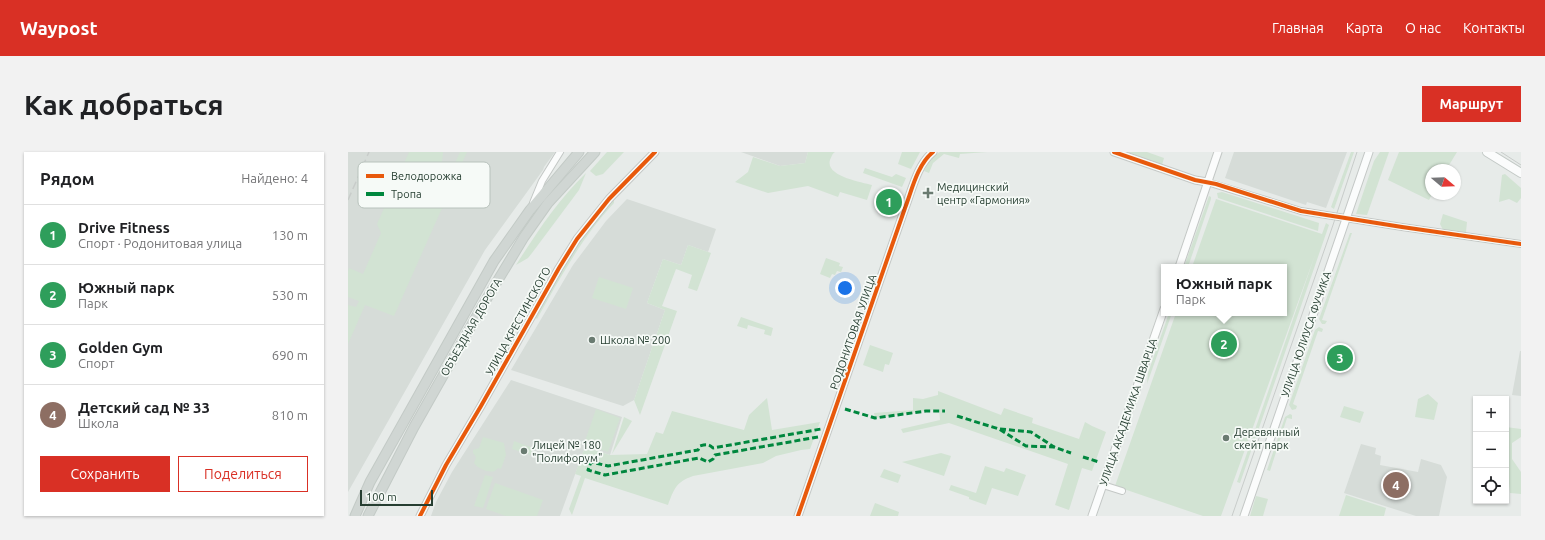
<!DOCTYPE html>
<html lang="ru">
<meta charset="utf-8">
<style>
:root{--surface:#fff;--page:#f2f2f2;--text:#202124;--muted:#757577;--line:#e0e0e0;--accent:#d93025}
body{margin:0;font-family:Ubuntu,sans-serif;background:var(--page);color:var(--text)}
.controls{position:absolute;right:12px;bottom:12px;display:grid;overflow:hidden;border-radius:0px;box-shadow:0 1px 3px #0004}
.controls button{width:36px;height:36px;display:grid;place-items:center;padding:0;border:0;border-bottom:1px solid var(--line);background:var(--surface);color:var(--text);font:20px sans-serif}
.compass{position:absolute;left:1077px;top:12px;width:36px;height:36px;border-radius:50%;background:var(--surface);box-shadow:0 1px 3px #0004;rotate:109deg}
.scale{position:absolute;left:12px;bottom:10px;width:73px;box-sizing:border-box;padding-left:4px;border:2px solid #263e31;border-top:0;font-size:11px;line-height:14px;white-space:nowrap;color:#263e31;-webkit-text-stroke:3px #f6faf7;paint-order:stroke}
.you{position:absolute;left:497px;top:136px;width:14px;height:14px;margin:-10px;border:3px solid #fff;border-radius:50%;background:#1a73e8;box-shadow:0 0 0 6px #1a73e833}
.badge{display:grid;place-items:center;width:26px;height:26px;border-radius:50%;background:var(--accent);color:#fff;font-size:13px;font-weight:700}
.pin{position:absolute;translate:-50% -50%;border:2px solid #fff;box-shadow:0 1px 4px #0006}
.popup{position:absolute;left:813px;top:112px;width:126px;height:52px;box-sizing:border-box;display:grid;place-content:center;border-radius:0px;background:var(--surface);filter:drop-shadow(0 1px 3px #0005);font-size:13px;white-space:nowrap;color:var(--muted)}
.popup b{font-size:15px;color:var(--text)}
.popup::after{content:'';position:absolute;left:50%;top:100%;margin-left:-8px;border:8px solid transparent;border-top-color:var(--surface)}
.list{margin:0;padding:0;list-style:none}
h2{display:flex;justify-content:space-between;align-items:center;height:52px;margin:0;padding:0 16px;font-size:17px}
h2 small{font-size:13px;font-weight:400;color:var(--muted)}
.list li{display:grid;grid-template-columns:26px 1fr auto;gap:12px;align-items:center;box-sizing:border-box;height:60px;padding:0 16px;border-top:1px solid var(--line)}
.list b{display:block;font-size:15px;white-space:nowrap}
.list p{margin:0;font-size:13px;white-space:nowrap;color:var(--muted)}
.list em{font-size:13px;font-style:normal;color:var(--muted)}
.actions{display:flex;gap:8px;padding:12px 16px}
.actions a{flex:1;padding:9px 0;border:1px solid var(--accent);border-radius:0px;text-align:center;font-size:14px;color:var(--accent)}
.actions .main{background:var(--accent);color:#fff}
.icon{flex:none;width:22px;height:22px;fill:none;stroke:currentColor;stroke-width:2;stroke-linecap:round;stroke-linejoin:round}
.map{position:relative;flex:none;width:1173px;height:364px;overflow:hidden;border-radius:0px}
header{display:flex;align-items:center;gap:24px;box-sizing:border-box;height:56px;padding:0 20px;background:var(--accent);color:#fff}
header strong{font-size:19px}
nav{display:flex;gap:22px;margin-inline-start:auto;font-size:14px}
.intro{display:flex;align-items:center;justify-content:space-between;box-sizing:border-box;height:96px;padding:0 24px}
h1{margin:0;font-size:28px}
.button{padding:10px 18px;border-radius:0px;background:var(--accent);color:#fff;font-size:14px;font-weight:700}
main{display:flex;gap:24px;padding:0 24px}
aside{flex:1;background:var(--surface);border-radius:0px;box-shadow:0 1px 3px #0004}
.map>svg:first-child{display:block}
.built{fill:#d6dcd8}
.green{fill:#d2e3d3}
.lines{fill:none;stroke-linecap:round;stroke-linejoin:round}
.minor-casing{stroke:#c4c8c6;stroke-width:8}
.tertiary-casing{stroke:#c4c8c6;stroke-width:9}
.secondary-casing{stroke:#c3c9c6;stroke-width:10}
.primary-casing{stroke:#c3cac6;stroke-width:11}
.minor{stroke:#fbfcfc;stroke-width:6}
.tertiary{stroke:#fbfcfc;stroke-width:7}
.secondary{stroke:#fbfcfc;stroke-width:8}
.primary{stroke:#d0d6d3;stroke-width:9}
.tram{stroke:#c8ccca;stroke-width:1}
.rail{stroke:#c8ccca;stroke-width:1.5;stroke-dasharray:8 4;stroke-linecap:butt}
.quiet{stroke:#00873e;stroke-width:3;stroke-dasharray:6 3;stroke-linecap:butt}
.cycleway-casing{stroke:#f6faf7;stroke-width:6}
.cycleway{stroke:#e8590c;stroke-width:4}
.poi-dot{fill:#6a7b71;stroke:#f6faf7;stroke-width:1.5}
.labels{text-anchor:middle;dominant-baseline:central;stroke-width:3.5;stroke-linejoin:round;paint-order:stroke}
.poi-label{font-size:11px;fill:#263e31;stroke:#f6faf7;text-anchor:start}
.street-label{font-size:11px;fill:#263e31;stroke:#f6faf7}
.key{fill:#f6faf7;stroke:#b8c2bc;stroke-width:1}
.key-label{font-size:11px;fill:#263e31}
</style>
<header>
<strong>Waypost</strong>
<nav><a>Главная</a><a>Карта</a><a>О нас</a><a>Контакты</a></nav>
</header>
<div class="intro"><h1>Как добраться</h1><a class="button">Маршрут</a></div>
<main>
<aside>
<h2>Рядом<small>Найдено: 4</small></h2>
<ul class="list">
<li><span class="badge" style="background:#2e9e5b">1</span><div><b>Drive Fitness</b><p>Спорт · Родонитовая улица</p></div><em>130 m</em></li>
<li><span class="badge" style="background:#2e9e5b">2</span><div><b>Южный парк</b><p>Парк</p></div><em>530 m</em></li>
<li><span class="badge" style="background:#2e9e5b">3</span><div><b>Golden Gym</b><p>Спорт</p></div><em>690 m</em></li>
<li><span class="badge" style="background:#8d6e63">4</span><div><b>Детский сад № 33</b><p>Школа</p></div><em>810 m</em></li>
</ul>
<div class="actions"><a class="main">Сохранить</a><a>Поделиться</a></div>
</aside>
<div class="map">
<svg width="1173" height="364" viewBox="0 0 1173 364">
<rect width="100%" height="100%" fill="#e7ebe9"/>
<!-- built -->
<g class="built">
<polygon points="0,0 207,0 196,15 195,18 137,98 0,340"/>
<polygon points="393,0 460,0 457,11 432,14"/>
<polygon points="886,0 999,0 978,56 959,50 958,53 877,26"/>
<polygon points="279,47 368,77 360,100 340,93 333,113 315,107 299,151 317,158 286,248 275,254 163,218 225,113 258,69"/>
<polygon points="1172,199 1173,199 1173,244 1164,243"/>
<polygon points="163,228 274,265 262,303 237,295 212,364 83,364 88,350 104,320"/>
<polygon points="1013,292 1028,296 1027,302 1033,304 1032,313 1070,320 1073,307 1093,313 1099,325 1091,364 1068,364 996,341"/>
</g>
<!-- green -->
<g class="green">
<polygon points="61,0 95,0 94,10 101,15 106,13 112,0 119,0 46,164 17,153 0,192 0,153 8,155 11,149 0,145 0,119 1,116 15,122 33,81 29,72"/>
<polygon points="259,0 276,0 255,22 248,24 242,19"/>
<path d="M460,0H487C484,2 484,4 482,8C477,24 513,30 524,33L519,48L492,40L490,45L460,34L420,41L387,30L400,20L405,5L432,14L457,11Z"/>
<polygon points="554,0 572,0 563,17 550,12"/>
<polygon points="592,0 639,0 612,2 611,6 596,2 585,11 581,21 576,19 583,5"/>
<polygon points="779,0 799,0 816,6 814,13"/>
<polygon points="1003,0 1006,0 986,57 983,55"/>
<polygon points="1032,0 1041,0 1019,63 1008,62 1026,9"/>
<polygon points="1051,0 1109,0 1098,18 1083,18 1083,42 1084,42 1081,48 1040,28"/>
<polygon points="517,16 544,25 548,22 558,26 554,35 515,21"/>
<path d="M238,21L231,38L184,101L180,106L168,113C189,80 210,48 238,21Z"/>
<polygon points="1157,22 1173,36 1173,46 1169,51 1161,47 1151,50 1154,23"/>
<polygon points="874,40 971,71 970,79 870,46 869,41"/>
<polygon points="861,44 863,45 863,47 840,115 836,115"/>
<path d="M266,47V51C234,85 212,126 189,167L187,165L188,162L234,84Z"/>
<polygon points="868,47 974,82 978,71 981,73 892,331 889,330 967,103 873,364 855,364 767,334 828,161 936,161 936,115 844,115"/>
<polygon points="1095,62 1119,70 1118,80 1114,81 1095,78 1092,72"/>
<polygon points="1002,81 1004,81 974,168 979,169 977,172 974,172 971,167"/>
<polygon points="340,93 363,101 349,139 340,136 344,123 328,117 314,154 329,159 292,263 286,248 317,158 299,151 315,107 333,113"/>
<polygon points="478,106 492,111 491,114 495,115 493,120 489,119 487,123 484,122 482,126 472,122"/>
<polygon points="251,125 285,136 278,157 244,146"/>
<polygon points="821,161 824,161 799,232 800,221"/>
<polygon points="393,165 425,176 423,184 416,182 417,178 400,173 399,177 389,174"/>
<polygon points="971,175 975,177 974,180 970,179 945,252 949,254 948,257 944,258 941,253 967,178"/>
<polygon points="522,193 545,201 541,213 537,212 535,220 515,213"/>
<polygon points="590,239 653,263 656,256 685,266 684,271 731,287 737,270 744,274 758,280 744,319 734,316 721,358 707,353 720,312 601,271 555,281 553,277 592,268 591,257 527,266 526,261 565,258 565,246 575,247 590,243"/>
<polygon points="1080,242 1090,251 1086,268 1067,265 1070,247"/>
<path d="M419,246L424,278L472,270L462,297L453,298L428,304L415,311L345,324C328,330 326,337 320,353L237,326L224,363L221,357L233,324L227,322L237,295L262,303L299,302L308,280L315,282L324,259L396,278L401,263Z"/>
<polygon points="996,254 1016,260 1012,271 992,265"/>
<polygon points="248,257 272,266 260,300 236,292"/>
<polygon points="942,262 944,263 944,267 939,266 922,319 919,318 937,265"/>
<polygon points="276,265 284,269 264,302"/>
<polygon points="1158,275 1173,277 1173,285 1164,291 1164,307 1173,320 1173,342 1162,341 1161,331 1158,331"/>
<path d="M135,285L156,291L158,303L153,317L150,316L147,319C140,321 130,317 126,311L128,305L125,301V298L131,296Z"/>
<polygon points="166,289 185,296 183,303 164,297"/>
<polygon points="593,301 603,304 596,324 554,310"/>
<polygon points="637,314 656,320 658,316 678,323 670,344 644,336 638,353 621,347 621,345 601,338 603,333 628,341"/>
<polygon points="536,317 553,323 550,331 532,325"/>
<polygon points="137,323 145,325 135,356 126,354"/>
<polygon points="147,331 195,348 189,364 158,364 138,357"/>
<polygon points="998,343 1038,356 1036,364 991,364"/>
<polygon points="908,344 920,347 915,364 902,364"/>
<polygon points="527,351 551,360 550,364 522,364"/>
</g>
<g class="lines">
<!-- minor casing -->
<g class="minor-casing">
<g id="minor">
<polyline points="859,30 953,59 1054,75 1173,92"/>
<polyline points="185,51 194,29 212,0"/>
<polyline points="755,333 774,339"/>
</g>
</g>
<!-- tertiary casing -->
<g class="tertiary-casing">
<g id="tertiary">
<polyline points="766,0 847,28 859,30"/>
<polyline points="831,115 870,0"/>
<polyline points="72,364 98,313 133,254 211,116 229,87 261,47 307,0"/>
<path d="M450,364L557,56C564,38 569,13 585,0"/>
<polyline points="744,364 816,157"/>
<polyline points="896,364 1021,0"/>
</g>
</g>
<!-- secondary casing -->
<g class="secondary-casing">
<polyline id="secondary" points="1139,0 1173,21"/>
</g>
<!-- primary casing -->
<g class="primary-casing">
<g id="primary">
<polyline points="7,364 22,330 146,109 182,58 231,0"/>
<polyline points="20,364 66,275 135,153 176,85 200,51 247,0"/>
</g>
</g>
<!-- minor -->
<use href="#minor" class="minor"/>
<!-- tertiary -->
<use href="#tertiary" class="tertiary"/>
<!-- secondary -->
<use href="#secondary" class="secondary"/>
<!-- primary -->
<use href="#primary" class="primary"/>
<!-- tram -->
<g class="tram">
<polyline points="1153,0 1173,13"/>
<polyline points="884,364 985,73 1009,0"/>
</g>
<!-- rail -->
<polyline class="rail" points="0,48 21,0"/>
<!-- quiet -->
<g class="quiet">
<polyline points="497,257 527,266 578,259 597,259"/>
<polyline points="609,264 651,277 678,294 706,295 723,301"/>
<polyline points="652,277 683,280 706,295"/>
<path d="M470,285L367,303L365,307L360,310L351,306L257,323L240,318L243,310L260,314L350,298L352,294C358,292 361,292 365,296L473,277"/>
<polyline points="735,305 751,310"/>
</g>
<!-- cycleway casing -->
<g class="cycleway-casing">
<g id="cycleway">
<polyline points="766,0 847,28 868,32 953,59 1054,75 1173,92"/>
<polyline points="72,364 98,313 133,254 211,116 229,87 261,47 307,0"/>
<path d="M450,364L557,56C564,38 569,13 585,0"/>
</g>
</g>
<!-- cycleway -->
<use href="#cycleway" class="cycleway"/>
</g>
<!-- markers -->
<g class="poi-dot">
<path d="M578 35h4v4h4v4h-4v4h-4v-4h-4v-4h4z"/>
<circle cx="244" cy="188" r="4"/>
<circle cx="878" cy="286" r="4"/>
<circle cx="176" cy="299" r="4"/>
</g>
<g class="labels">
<!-- poi labels -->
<g class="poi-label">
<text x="589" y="35">Медицинский<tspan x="589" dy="13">центр «Гармония»</tspan></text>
<text x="252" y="188">Школа № 200</text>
<text x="886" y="280">Деревянный<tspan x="886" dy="13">скейт парк</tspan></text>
<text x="184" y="293">Лицей № 180<tspan x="184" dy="13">"Полифорум"</tspan></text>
</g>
<!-- street labels -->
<g class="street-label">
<text transform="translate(170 169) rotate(-61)">УЛИЦА КРЕСТИНСКОГО</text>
<text transform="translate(123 175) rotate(-60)">ОБЪЕЗДНАЯ ДОРОГА</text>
<text transform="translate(505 180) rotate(-71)">РОДОНИТОВАЯ УЛИЦА</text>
<text transform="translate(958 182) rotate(-71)">УЛИЦА ЮЛИУСА ФУЧИКА</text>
<text transform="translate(780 260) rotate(-71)">УЛИЦА АКАДЕМИКА ШВАРЦА</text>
</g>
</g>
<!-- legend -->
<rect x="10" y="10" width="132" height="46" rx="6" class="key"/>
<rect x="18" y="22" width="18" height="4" fill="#e8590c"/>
<rect x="18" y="40" width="18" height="4" fill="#00873e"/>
<g class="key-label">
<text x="43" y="28">Велодорожка</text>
<text x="43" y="46">Тропа</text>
</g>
</svg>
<div class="controls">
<button>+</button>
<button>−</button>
<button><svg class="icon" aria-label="locate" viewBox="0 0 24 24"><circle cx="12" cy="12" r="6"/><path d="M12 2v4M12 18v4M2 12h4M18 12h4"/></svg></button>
</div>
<svg class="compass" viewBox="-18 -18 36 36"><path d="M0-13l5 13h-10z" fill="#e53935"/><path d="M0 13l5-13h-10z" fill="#757577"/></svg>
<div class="scale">100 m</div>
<div class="you"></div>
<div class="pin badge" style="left:541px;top:50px;background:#2e9e5b">1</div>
<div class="pin badge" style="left:876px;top:192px;background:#2e9e5b">2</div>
<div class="popup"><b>Южный парк</b>Парк</div>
<div class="pin badge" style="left:992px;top:206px;background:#2e9e5b">3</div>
<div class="pin badge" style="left:1048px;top:333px;background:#8d6e63">4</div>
</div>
</main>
